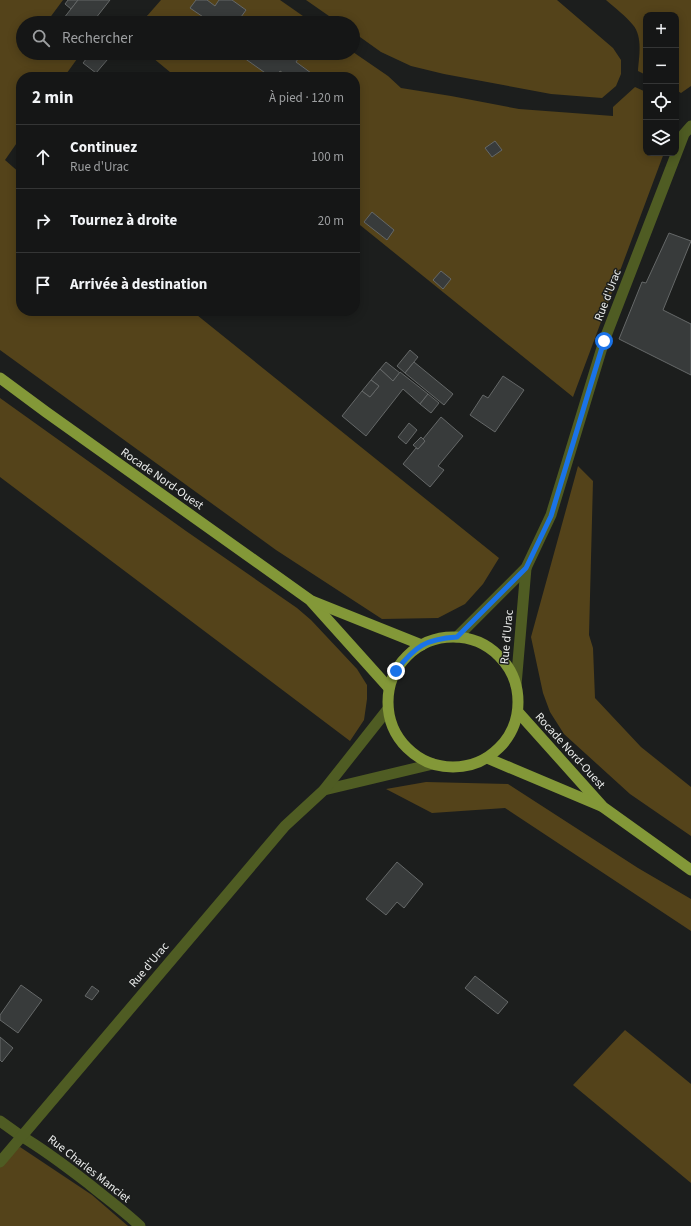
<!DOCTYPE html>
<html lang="fr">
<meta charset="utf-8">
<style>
:root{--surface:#151616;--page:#1e1f1f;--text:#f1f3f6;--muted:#9d9fa1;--line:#343535}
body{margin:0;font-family:"Source Sans 3",sans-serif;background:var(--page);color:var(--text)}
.controls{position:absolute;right:12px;top:12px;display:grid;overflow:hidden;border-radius:8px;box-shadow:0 2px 10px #0003}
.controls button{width:36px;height:36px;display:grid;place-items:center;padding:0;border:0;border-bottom:1px solid var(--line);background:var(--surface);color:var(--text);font:20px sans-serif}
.stop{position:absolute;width:12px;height:12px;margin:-9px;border:3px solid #1a73e8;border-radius:50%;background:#fff}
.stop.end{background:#1a73e8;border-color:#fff;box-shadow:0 1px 4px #0008}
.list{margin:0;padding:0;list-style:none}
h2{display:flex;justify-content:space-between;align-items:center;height:52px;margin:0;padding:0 16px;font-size:17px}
h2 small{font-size:13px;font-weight:400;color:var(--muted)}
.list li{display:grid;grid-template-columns:26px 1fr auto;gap:12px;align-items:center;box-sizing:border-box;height:64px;padding:0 16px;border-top:1px solid var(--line)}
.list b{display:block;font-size:15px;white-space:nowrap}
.list p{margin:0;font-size:13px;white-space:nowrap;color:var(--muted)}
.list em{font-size:13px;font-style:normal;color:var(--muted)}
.icon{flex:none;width:22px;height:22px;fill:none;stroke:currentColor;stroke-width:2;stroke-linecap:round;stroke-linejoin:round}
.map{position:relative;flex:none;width:691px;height:1226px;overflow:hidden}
.search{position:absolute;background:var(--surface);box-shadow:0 2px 10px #0003;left:16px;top:16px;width:344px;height:44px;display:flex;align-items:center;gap:10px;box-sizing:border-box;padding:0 14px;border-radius:22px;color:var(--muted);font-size:15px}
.panel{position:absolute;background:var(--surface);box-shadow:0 2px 10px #0003;left:16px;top:72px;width:344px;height:244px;border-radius:16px}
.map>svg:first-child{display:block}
.green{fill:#54431a}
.building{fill:#383b3b;stroke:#656868}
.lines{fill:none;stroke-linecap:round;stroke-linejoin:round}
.minor{stroke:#4f5c23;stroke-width:11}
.tertiary{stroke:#4f5c23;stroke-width:11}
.primary{stroke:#839838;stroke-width:11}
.route{stroke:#1a73e8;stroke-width:5}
.labels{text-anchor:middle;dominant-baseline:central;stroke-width:3;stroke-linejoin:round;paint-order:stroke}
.street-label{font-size:12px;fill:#eceeed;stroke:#1c1e1d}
</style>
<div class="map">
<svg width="691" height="1226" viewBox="0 0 691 1226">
<rect width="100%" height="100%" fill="#1c1e1d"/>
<!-- green -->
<g class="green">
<polygon points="0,0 63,0 46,23 23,23 23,53 67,53 77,59 64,77 21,77 21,137 5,160 21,174 21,311 192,311 499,558 483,584 465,604 438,618 382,619 276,550 0,350"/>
<polygon points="161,0 280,0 313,23 156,23 147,16"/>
<polygon points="306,0 557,0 613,48 621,60 621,74 616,86 602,98 551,94 444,74 411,66 381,52 353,32 353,23 339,23"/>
<path d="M606,0H691V86L681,93L676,90V15H646V75L638,71C639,57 643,37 633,25C626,16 615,8 606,0Z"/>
<polygon points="353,52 388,76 401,88 451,96 519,109 613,116 613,107 635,87 646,92 646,153 664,153 573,397 355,221 355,77 176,77 153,58 158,53 353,53"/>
<polygon points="0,398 186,531 297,608 311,620 357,669 367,685 367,699 364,720 350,741 0,477"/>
<polygon points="578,466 593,481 589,635 593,648 595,698 641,747 691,787 691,836 630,794 564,734 550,712 543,693 531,637"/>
<polygon points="426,782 508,784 638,868 691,899 691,931 505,808 432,813 386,789"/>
<polygon points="625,1030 691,1084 691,1183 573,1085"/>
<polygon points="20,1147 92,1195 128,1226 0,1226 0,1163"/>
</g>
<!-- building -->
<g class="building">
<polygon points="68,0 78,0 71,9 65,4"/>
<polygon points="78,0 110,0 92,23 60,23"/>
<polygon points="196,0 207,0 215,6 219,0 232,0 246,10 241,17 250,23 212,23 190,8"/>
<polygon points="147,16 156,23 141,23"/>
<polygon points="91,53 113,53 96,73 83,63"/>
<polygon points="237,53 302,53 296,62 311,73 308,77 289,77 280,71 276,77 271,77"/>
<polygon points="495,141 502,150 492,157 485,148"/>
<polygon points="372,212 394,230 387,240 364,222"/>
<polygon points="669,233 691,241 663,310 691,324 691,375 619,339 642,282 646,283"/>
<polygon points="441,271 451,279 443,289 433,280"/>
<polygon points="410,350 418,357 405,373 397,366"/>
<polygon points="386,362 400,373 393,381 380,369"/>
<polygon points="414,362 453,394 444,405 405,373"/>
<polygon points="380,369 393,381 400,372 428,394 420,404 403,389 366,436 342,416 362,391 370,397 379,386 371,380"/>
<polygon points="503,376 524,390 495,432 470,415 483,395 488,398"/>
<polygon points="371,380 379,386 370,397 362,391"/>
<polygon points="428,394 439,403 431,413 420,404"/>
<polygon points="441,417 463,436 438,466 444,470 430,487 403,464 416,448 418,449 425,441 423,439"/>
<polygon points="409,423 417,430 406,444 398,437"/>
<polygon points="421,437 425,441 418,449 413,445"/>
<polygon points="397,862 423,884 404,908 397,902 386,915 366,899"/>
<polygon points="475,976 508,1002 498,1014 465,988"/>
<polygon points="21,985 42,1000 18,1033 0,1020 0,1015"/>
<polygon points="92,986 99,991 92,1000 85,996"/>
<polygon points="0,1037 13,1048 2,1062 0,1060"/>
</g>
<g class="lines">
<!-- minor -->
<g class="minor">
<polyline points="457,637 526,568 551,515 604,341 684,134 691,126"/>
<polyline points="516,685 526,568"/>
<path d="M21,1136C45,1150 67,1167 89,1184C106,1198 124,1211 140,1226"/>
</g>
<!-- tertiary -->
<g class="tertiary">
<polyline points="324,790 433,764"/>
<polyline points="0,1121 21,1136"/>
<polyline points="0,1162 285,826 324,790 388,709"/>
</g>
<!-- primary -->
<g class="primary">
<polyline points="0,378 46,412 310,600 389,688"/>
<polyline points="312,601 422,645"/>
<circle cx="453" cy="702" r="65"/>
<polyline points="518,712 603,807 691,870"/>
<polyline points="487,758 601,806"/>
</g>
</g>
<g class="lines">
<!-- route -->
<path class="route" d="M396,671C415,646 426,639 457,637L526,568L551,516L604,341"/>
</g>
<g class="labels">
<!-- street labels -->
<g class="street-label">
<text transform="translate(608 295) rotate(-69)">Rue d'Urac</text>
<text transform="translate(162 479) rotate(35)">Rocade Nord-Ouest</text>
<text transform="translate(507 637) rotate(-85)">Rue d'Urac</text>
<text transform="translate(570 751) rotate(48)">Rocade Nord-Ouest</text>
<text transform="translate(149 965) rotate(-50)">Rue d'Urac</text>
<text transform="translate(89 1169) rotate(38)">Rue Charles Manciet</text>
</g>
</g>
</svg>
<div class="controls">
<button>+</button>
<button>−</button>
<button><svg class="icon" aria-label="locate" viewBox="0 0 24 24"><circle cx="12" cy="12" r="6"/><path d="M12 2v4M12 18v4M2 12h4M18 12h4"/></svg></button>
<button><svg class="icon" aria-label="layers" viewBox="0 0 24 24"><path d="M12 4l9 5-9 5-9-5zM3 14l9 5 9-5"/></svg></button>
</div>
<div class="stop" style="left:604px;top:341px"></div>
<div class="stop end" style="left:396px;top:671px"></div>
<div class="search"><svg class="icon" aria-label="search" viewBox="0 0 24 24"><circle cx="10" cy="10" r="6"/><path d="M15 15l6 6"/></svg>Rechercher</div>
<section class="panel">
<h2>2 min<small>À pied · 120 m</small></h2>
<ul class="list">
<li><svg class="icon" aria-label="ahead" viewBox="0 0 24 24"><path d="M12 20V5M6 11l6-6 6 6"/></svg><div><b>Continuez</b><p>Rue d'Urac</p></div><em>100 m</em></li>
<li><svg class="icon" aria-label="right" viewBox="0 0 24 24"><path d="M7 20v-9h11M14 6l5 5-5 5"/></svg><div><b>Tournez à droite</b></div><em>20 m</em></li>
<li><svg class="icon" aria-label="arrive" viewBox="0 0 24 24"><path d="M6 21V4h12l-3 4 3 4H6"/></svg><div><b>Arrivée à destination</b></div></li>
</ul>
</section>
</div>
